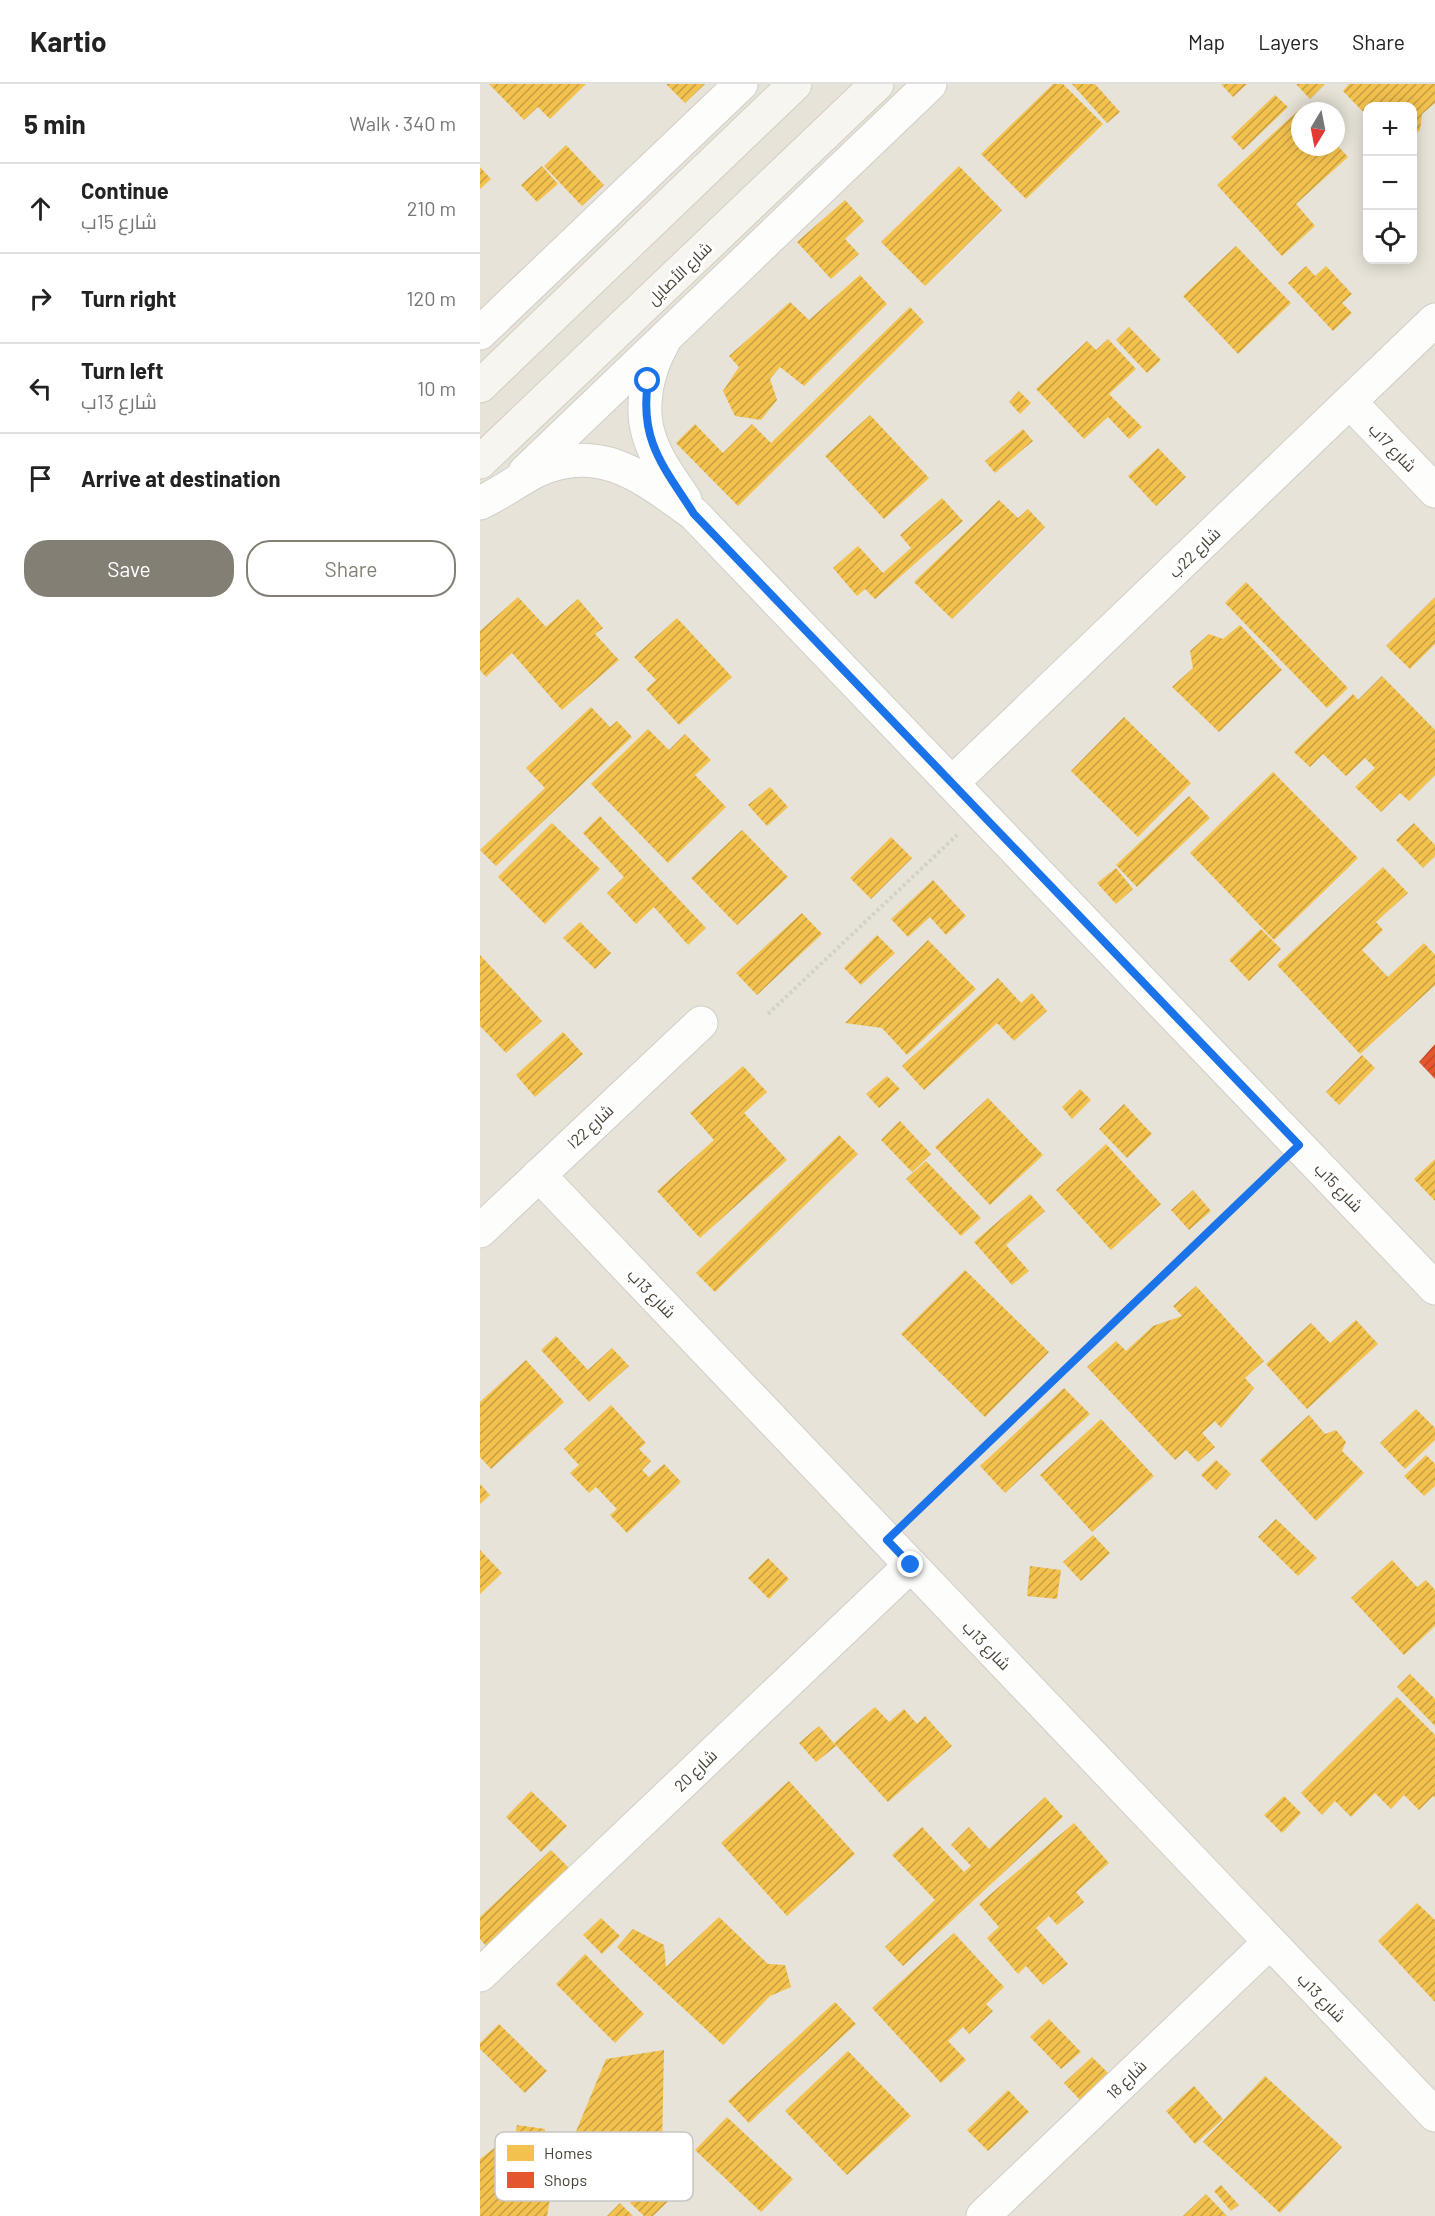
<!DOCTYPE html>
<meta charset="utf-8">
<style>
:root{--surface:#fff;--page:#f2f2f2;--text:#222;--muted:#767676;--line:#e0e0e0;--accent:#847f75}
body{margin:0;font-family:Barlow,Cairo,sans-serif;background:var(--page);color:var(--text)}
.controls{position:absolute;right:18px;top:18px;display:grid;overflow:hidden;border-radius:12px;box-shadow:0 3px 15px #0003}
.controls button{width:54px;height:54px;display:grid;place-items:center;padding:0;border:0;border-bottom:2px solid var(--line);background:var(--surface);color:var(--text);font:30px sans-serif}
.compass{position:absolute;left:811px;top:18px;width:54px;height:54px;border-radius:50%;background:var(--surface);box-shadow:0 3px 15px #0003;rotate:190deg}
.stop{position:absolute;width:18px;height:18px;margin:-14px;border:4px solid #1a73e8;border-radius:50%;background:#fff}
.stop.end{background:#1a73e8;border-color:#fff;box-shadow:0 2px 6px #0008}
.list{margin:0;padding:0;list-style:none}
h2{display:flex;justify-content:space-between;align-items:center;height:78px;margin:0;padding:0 24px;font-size:26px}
h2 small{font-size:20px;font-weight:400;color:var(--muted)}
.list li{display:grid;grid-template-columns:39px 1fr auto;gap:18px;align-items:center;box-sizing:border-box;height:90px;padding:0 24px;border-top:2px solid var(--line)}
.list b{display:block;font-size:22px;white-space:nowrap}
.list p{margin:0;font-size:20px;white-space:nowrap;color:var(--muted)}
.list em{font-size:20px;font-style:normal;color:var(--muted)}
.actions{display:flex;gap:12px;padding:18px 24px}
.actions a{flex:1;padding:14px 0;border:2px solid var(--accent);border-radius:24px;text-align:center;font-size:21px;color:var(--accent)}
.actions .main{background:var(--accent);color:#fff}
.icon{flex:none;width:33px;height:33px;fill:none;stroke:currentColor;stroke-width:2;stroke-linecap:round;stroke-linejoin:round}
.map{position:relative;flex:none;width:955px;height:2132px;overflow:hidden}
header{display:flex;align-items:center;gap:36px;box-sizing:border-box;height:84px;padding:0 30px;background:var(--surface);border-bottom:2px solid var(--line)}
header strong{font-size:28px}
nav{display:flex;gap:33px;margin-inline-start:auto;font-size:21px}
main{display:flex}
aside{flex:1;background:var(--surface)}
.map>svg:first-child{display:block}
.residential{fill:#e7e3d8;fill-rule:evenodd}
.homes{fill:url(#homes-hatch)}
.shops{fill:url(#shops-hatch)}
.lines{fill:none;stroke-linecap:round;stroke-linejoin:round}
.street-casing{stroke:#d0cec9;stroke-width:35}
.secondary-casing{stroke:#d2cec2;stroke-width:35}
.path{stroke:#d2d1ca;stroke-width:4;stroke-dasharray:3 3;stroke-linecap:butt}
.street{stroke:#fdfdfc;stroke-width:33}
.secondary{stroke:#f7f5ef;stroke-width:33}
.route{stroke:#1a73e8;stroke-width:8}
.labels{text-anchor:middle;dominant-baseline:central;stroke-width:6;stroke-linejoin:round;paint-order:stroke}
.street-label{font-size:16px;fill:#494236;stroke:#fff}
.key{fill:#fff;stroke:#c8c6c3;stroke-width:1.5}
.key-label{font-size:16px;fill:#494236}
</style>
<header>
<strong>Kartio</strong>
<nav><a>Map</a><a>Layers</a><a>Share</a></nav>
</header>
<main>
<aside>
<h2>5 min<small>Walk · 340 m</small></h2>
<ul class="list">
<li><svg class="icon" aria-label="ahead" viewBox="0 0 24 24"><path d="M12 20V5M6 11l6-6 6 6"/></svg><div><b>Continue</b><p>شارع 15ب</p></div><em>210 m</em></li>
<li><svg class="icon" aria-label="right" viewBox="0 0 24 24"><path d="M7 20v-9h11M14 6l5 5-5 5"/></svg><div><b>Turn right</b></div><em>120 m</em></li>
<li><svg class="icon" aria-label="left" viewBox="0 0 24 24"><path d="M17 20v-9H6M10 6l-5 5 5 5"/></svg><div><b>Turn left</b><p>شارع 13ب</p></div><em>10 m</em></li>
<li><svg class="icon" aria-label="arrive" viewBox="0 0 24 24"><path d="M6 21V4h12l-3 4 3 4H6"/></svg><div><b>Arrive at destination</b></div></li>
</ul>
<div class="actions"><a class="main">Save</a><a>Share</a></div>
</aside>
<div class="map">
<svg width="955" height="2132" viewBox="0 0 955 2132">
<defs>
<pattern id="homes-hatch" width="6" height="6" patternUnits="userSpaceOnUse" patternTransform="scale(1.5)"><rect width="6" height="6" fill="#f2c14e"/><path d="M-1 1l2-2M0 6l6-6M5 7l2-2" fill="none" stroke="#c69e42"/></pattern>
<pattern id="shops-hatch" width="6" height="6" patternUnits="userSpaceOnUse" patternTransform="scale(1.5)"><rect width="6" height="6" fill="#e4572e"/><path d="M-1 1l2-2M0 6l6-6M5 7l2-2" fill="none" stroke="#bb4a28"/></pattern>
</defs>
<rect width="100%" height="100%" fill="#f2f1eb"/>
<!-- residential -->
<path class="residential" d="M0,0H955V2132H0ZM888,22H932V176H888ZM820,27H856V63H820Z"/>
<!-- homes -->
<g class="homes">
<polygon points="9,0 106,0 70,35 58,23 44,36"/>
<polygon points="186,0 225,0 205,19"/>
<polygon points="573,0 583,0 623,40 546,115 501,70"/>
<polygon points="592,0 615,0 640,28 627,39"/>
<polygon points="741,0 767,0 753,13"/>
<polygon points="816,0 845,0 830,15"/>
<polygon points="869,0 955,0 955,19 942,30 940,46 932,52 932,22 888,22 888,33 863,7"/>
<polygon points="795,11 808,23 763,66 751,53"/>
<polygon points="822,23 826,27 820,27 820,63 856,63 856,60 868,73 816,120 835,142 802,172 737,101"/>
<polygon points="86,61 124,101 102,122 64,82"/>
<polygon points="62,82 78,100 57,118 41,101"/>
<polygon points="479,82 522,126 445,202 401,158"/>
<polygon points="0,83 11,95 0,105"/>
<polygon points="365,116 384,137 365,155 379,170 351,195 317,158"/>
<polygon points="756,162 811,219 758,270 703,212"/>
<polygon points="826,182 835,192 846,182 872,210 862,219 872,229 853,247 808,199"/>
<polygon points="380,191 407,220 324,302 300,283 290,295 297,316 281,336 255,332 243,307 259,283 249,272 310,218 329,236"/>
<polygon points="430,223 444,238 258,422 196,359 215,340 243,369 272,340 291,359"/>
<polygon points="649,243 681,276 667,289 636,256"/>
<polygon points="628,255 656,285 629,310 662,343 649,355 628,333 604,355 556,305 607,257 616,266"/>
<polygon points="539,307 551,319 540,330 529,318"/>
<polygon points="390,331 449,394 404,435 345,372"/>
<polygon points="543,345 553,357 515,389 505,377"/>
<polygon points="678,364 706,393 676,422 648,392"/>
<polygon points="462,414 483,437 395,515 385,505 377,512 353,484 378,462 403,489 431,464 420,451"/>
<polygon points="519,416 538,434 548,425 565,443 472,535 434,498"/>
<polygon points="766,498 868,604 847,624 745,519"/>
<polygon points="38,513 66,543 98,515 123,544 115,550 139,576 82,626 32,569 6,593 0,586 0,547"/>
<polygon points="955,513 955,560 930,585 906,562"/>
<polygon points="197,534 252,593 199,641 166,605 176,596 154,573"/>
<polygon points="760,541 802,586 739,648 692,603 713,584 710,567 729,550 743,555"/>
<polygon points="902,592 955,646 955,691 929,717 920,709 901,728 875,703 895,684 885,674 866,692 843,670 830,683 814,668 873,610 878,616"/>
<polygon points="111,623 130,643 137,637 152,653 16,782 0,766 65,704 46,684"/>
<polygon points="644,633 711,699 658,753 591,687"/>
<polygon points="168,645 189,666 205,650 231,676 215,691 246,723 188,779 111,700"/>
<polygon points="793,688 878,774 794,856 710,769"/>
<polygon points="290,703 308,723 287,742 268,721"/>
<polygon points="709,712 730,734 657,803 636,781"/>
<polygon points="120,732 226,844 208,861 174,823 156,840 127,809 144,793 103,749"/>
<polygon points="72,739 120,785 65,840 18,793"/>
<polygon points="934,739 955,761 955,772 943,784 916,756"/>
<polygon points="262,746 308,793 257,841 211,794"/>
<polygon points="411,753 432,774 391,815 370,794"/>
<polygon points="903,783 928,809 896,838 903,846 882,866 908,893 944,859 955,871 955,901 880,970 797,881"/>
<polygon points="636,784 653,805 636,820 617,799"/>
<polygon points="453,796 486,832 466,851 450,833 428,853 411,835"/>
<polygon points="322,829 342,850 277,911 256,889"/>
<polygon points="100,838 131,869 115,885 83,854"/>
<polygon points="781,845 801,865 769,897 749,876"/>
<polygon points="397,851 415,869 381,901 364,884"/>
<polygon points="448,856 496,905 427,971 402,944 365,939"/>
<polygon points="0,871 62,937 26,969 0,942"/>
<polygon points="518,894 541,919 552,909 567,927 534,957 517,939 444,1006 422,982"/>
<polygon points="83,948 103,970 55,1013 36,991"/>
<polygon points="882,971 895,984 859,1021 846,1008"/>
<polygon points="263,982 287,1008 264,1029 307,1076 220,1154 177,1107 234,1056 210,1029"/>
<polygon points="407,992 420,1005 399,1024 386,1010"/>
<polygon points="600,1005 611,1016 592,1035 582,1023"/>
<polygon points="508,1014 563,1071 510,1121 455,1063"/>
<polygon points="644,1020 672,1050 647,1074 619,1045"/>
<polygon points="420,1037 451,1070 432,1088 401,1056"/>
<polygon points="359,1051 378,1070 235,1208 216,1189"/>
<polygon points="626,1060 681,1120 631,1166 576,1106"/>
<polygon points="955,1075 955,1117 934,1095"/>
<polygon points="446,1077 501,1134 481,1152 426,1095"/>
<polygon points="713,1106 731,1127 709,1146 691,1126"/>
<polygon points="550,1110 565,1127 526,1161 549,1187 532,1201 494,1158"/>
<polygon points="485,1186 569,1268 505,1333 421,1250"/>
<polygon points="716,1202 784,1277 765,1294 774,1304 741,1344 735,1337 722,1349 735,1363 718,1378 706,1366 695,1376 607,1283 636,1257 646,1267 673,1242 702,1232 693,1222"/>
<polygon points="876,1236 898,1260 827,1325 786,1280 831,1239 850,1259"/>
<polygon points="76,1252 108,1286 132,1264 149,1282 109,1318 61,1266"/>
<polygon points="46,1276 84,1318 11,1385 0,1373 0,1318"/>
<polygon points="584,1304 610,1330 525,1409 500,1382"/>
<polygon points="131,1321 166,1359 159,1365 171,1377 162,1386 169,1393 184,1380 201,1398 147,1449 130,1431 137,1425 116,1403 109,1409 90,1389 99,1381 84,1365"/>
<polygon points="936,1325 955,1344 955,1356 925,1385 900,1359"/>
<polygon points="829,1331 845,1350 856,1346 866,1358 862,1367 884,1389 836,1437 780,1376"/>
<polygon points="621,1335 674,1392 612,1448 560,1391"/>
<polygon points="946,1371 955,1380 955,1402 944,1412 924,1392"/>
<polygon points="736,1376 751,1390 736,1406 721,1391"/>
<polygon points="0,1400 10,1411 0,1420"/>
<polygon points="796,1435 837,1474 818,1492 778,1453"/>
<polygon points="613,1451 630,1469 601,1497 583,1478"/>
<polygon points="0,1466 22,1489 0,1510"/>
<polygon points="288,1474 309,1495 289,1515 268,1494"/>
<polygon points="912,1476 937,1503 946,1496 955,1506 955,1542 924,1571 871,1514"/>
<polygon points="550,1482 581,1486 577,1515 547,1512"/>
<polygon points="930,1590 955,1615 955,1642 917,1603"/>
<polygon points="917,1613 955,1651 955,1714 953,1712 939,1726 924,1711 911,1725 895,1709 871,1733 855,1717 842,1731 821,1709"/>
<polygon points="395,1623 409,1638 424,1625 437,1640 445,1632 472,1662 408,1718 354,1659"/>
<polygon points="339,1642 356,1662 336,1678 319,1659"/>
<polygon points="309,1697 375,1770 307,1832 241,1759"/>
<polygon points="51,1707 87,1742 61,1768 26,1733"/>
<polygon points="804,1712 821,1729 802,1749 784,1731"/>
<polygon points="565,1713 583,1733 423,1882 405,1863 455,1816 412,1771 442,1743 484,1788 491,1782 471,1761 489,1743 509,1765"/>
<polygon points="594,1739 629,1779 596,1808 604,1818 577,1841 569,1832 556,1844 588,1880 563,1901 546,1882 538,1890 507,1854 519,1843 499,1820"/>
<polygon points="71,1766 89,1784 7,1863 0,1855 0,1833"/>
<polygon points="937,1819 955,1836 955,1918 898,1857"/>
<polygon points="239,1833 288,1880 305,1881 311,1903 290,1912 243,1961 137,1863 153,1845 184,1861 186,1883"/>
<polygon points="121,1834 140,1852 122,1870 103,1851"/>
<polygon points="474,1849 524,1903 506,1920 513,1927 489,1950 483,1943 468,1957 486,1976 461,1999 392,1924"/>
<polygon points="105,1870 164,1930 135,1959 76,1900"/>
<polygon points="355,1918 376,1940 269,2039 248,2017"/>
<polygon points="569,1935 601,1968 581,1985 550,1953"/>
<polygon points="19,1940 67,1987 45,2009 0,1965 0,1959"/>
<polygon points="184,1966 182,2061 95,2050 126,1975"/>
<polygon points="368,1967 431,2032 367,2091 305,2027"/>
<polygon points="612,1973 629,1990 601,2017 584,1999"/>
<polygon points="785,1992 862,2063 800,2129 723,2058"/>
<polygon points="714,2002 743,2035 715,2060 686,2027"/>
<polygon points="528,2006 549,2028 508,2067 487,2046"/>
<polygon points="247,2033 313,2095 281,2128 215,2066"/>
<polygon points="37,2041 65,2045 60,2108 71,2109 67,2132 0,2132 0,2075 18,2061 34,2057"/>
<polygon points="189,2080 207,2099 173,2132 164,2132 150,2119"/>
<polygon points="741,2101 759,2121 751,2127 734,2107"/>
<polygon points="726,2110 747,2132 703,2132"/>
<polygon points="140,2119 153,2132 127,2132"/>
</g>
<!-- shops -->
<polygon class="shops" points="955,960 955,995 939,978"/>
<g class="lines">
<!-- street casing -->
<g class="street-casing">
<g id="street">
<polyline points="0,249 261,0"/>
<path d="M183,259C167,286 159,325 170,355C177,377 193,397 205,416"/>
<polyline points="871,319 955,407"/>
<polyline points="45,388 450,0"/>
<path d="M0,419C19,410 37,397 56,387C121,357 165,395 214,430L955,1204"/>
<polyline points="472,699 955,236"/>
<polyline points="59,1091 955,2031"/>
<polyline points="0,1147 221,939"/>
<polyline points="0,1891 431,1481"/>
<polyline points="503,2132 790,1858"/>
</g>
</g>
<!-- secondary casing -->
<g class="secondary-casing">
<g id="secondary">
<polyline points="0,302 315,0"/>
<polyline points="0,378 397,0"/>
</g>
</g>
<!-- path -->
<g class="path">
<polyline points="288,930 477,751"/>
<polyline points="429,1435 796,1083"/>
</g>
<!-- street -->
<use href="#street" class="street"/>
<!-- secondary -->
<use href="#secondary" class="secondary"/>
</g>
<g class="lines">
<!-- route -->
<path class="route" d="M168,297C159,357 184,383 214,430L819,1061L407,1456L431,1481"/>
</g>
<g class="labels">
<!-- street labels -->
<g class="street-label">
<text transform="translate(199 189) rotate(-44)">شارع الأصايل</text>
<text transform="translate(913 363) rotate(46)">شارع 17ب</text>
<text transform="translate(714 468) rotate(-44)">شارع 22ب</text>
<text transform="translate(110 1042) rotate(-43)">شارع 22ا</text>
<text transform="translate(859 1103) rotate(46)">شارع 15ب</text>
<text transform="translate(172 1209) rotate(46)">شارع 13ب</text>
<text transform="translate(507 1561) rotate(46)">شارع 13ب</text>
<text transform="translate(215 1686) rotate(-44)">شارع 20</text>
<text transform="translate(842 1913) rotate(46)">شارع 13ب</text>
<text transform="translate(646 1995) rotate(-44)">شارع 18</text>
</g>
</g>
<!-- legend -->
<rect x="15" y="2048" width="198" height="69" rx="9" class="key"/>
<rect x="27" y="2061" width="27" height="16" fill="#f2c14e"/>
<rect x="27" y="2088" width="27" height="16" fill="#e4572e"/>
<g class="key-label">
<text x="64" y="2075">Homes</text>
<text x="64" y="2102">Shops</text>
</g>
</svg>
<div class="controls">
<button>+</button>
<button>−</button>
<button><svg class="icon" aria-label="locate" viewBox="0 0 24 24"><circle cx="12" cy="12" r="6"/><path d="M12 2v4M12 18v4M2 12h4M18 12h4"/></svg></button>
</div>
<svg class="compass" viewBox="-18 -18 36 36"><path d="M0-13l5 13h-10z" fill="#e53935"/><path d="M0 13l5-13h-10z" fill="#767676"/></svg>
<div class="stop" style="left:168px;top:297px"></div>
<div class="stop end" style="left:431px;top:1481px"></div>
</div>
</main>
